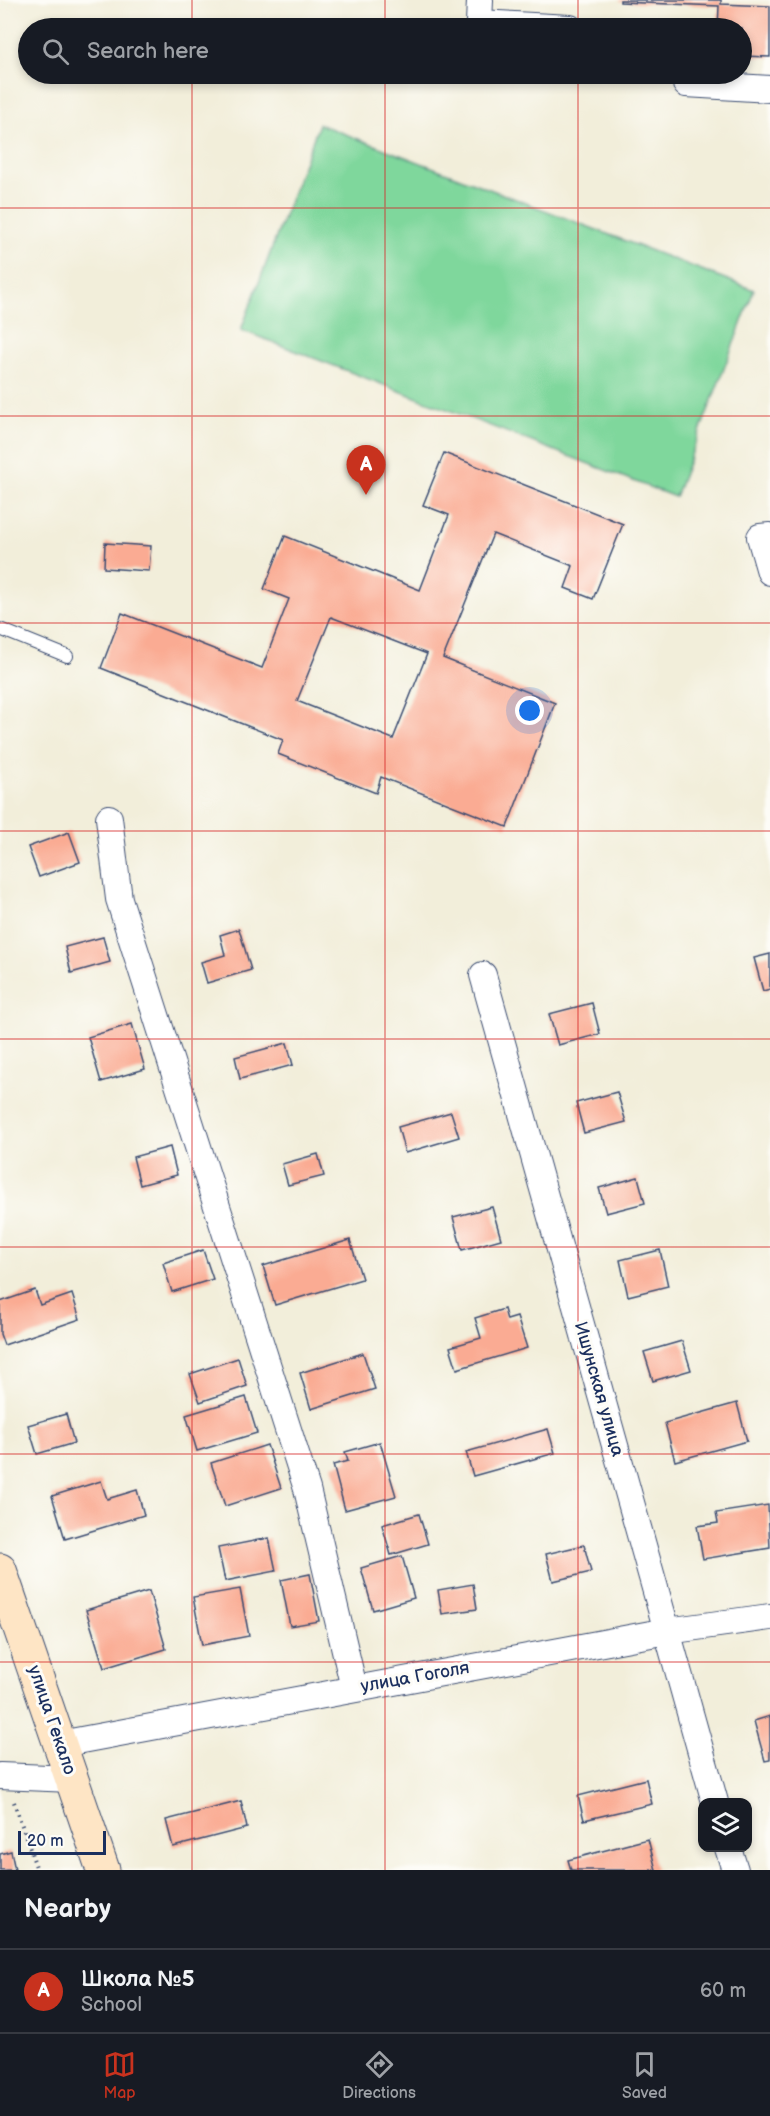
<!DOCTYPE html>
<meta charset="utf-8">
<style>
:root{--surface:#171b24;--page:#242831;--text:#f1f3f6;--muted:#9ea1a6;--line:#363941;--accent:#c8321e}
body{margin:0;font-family:"Balsamiq Sans",sans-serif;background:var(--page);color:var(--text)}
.controls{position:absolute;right:18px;bottom:18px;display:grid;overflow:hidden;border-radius:12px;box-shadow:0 3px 9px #0003}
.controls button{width:54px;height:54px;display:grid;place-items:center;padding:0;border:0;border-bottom:2px solid var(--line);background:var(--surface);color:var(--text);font:30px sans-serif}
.scale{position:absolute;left:18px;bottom:15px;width:88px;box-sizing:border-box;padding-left:6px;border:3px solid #1b2f5e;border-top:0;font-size:16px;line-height:21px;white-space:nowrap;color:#1b2f5e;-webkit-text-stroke:4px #fdfcf7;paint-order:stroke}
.you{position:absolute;left:530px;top:711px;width:21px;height:21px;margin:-15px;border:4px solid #fff;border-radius:50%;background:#1a73e8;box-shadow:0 0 0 9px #1a73e833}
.badge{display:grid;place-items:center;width:39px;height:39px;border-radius:50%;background:var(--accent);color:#fff;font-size:20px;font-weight:700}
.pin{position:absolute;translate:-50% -50px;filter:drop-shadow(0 2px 3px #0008)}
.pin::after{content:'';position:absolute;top:32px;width:21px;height:18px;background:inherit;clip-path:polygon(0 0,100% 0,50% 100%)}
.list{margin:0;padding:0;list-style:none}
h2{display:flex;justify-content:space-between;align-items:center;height:78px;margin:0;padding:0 24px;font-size:26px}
h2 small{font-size:20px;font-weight:400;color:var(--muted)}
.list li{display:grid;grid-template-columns:39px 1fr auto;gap:18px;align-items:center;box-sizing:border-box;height:84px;padding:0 24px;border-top:2px solid var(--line)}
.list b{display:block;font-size:22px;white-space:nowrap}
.list p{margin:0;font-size:20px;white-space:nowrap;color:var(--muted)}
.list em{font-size:20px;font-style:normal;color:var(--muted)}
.icon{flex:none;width:33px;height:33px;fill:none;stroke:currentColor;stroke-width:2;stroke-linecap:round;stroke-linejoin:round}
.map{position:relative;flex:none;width:770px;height:1870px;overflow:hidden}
.search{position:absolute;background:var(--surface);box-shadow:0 3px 9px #0003;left:18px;right:18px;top:18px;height:66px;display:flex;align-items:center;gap:15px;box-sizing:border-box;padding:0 21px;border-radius:33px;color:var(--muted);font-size:22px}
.sheet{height:162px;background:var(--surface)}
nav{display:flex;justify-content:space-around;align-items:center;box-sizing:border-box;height:84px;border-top:2px solid var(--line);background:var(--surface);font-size:16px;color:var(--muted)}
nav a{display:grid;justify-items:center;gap:3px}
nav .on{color:var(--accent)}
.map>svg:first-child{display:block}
.green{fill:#7fd79c;stroke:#4d837d;stroke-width:1.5}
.building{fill:#faab93;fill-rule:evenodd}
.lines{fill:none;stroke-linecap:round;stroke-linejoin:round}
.lane-casing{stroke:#3b4c71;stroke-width:14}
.street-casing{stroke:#3b4c71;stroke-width:28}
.secondary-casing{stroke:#3b4c71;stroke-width:35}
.path{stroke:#3b4c71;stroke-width:4;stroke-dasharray:1.5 4.5;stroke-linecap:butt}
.lane{stroke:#fff;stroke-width:12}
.street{stroke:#fff;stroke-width:26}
.secondary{stroke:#fee5c5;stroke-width:33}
.grid{fill:none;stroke:#d62828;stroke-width:1.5;stroke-opacity:0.55}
.labels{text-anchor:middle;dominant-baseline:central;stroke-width:6;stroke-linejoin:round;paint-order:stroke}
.street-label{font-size:18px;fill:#1b2f5e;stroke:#fdfcf7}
</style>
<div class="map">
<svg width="770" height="1870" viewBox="0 0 770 1870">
<rect width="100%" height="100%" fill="#fdfcf7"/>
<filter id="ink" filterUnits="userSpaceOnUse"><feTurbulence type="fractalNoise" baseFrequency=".0167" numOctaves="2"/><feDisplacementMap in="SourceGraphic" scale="12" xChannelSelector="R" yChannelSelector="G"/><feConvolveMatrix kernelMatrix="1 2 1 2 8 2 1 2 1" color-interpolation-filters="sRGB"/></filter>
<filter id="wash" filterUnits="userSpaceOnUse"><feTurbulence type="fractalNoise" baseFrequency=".008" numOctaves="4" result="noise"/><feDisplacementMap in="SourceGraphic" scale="24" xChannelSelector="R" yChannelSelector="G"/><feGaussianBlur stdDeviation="1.35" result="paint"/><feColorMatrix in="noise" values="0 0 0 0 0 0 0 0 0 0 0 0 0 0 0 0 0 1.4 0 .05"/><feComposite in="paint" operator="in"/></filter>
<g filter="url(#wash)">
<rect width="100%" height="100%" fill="#f2eeda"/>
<!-- green -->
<polygon class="green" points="319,124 754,290 675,497 241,330"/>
<g id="blocks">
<!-- building -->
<g class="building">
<polygon points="620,0 721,0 721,4 770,6 770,57 742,56 742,28 718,28 719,6 620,2"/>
<path d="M444,453L623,524L593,599L565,588L573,566L493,534L443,658L555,703L507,827L381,777L376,793L278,754L283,740L101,668L122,613L262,668L289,599L264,589L285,536L420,590L449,515L423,505ZM331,617L427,654L393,739L297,701Z"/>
<polygon points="105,543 151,546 149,571 104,568"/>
<polygon points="69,832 80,862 39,877 28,847"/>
<polygon points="239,929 251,970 207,983 201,962 225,955 220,935"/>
<polygon points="103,937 110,962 71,973 65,947"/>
<polygon points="770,954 770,989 763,991 754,958"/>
<polygon points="592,1003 600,1034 558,1045 549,1014"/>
<polygon points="132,1024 145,1069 101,1082 88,1037"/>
<polygon points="287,1043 293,1065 240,1079 235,1057"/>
<polygon points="617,1092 626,1122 584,1133 576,1103"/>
<polygon points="451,1112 459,1137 405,1153 398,1127"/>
<polygon points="170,1147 177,1175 140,1185 133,1157"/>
<polygon points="318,1154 324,1176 288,1185 282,1164"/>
<polygon points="638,1177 645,1203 606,1213 599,1188"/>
<polygon points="492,1207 501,1239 462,1250 453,1217"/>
<polygon points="350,1240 362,1279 275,1305 263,1266"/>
<polygon points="203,1250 213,1279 172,1292 163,1263"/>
<polygon points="660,1250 668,1286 628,1296 620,1260"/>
<polygon points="35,1290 40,1305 72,1294 80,1319 4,1345 0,1334 0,1302"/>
<polygon points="504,1309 507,1320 517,1317 527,1348 457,1369 450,1347 481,1338 475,1318"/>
<polygon points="682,1341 691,1370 653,1381 644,1352"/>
<polygon points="363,1353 375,1389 311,1409 300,1373"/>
<polygon points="238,1358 247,1386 200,1402 190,1374"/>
<polygon points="246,1397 257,1433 197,1451 186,1415"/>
<polygon points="737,1403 747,1441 675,1461 665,1423"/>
<polygon points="66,1414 74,1443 37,1454 28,1425"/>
<polygon points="548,1429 555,1453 473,1476 466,1452"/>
<polygon points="380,1442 396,1496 345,1510 333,1465 348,1461 345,1452"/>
<polygon points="267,1445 281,1488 225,1506 211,1463"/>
<polygon points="101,1481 107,1499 137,1490 144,1515 65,1539 52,1496"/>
<polygon points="768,1505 770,1548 703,1559 697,1526 718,1523 716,1513"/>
<polygon points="419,1514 428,1544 391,1555 382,1525"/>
<polygon points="269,1538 276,1571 225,1581 218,1548"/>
<polygon points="584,1545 591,1572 553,1581 546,1554"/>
<polygon points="402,1556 414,1598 373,1610 361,1568"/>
<polygon points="310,1574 319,1621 290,1626 281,1580"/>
<polygon points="473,1584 477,1609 442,1614 438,1590"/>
<polygon points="240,1589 249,1636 202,1645 193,1597"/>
<polygon points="149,1591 166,1649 104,1668 86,1610"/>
<polygon points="770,1716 770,1760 765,1761 754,1721"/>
<polygon points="646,1779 652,1804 584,1820 578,1796"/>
<polygon points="241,1801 247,1828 173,1847 166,1820"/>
<polygon points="648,1839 656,1870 571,1870 568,1860"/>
<polygon points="11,1851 15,1870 0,1870 0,1854"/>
</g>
</g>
</g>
<g filter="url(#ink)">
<use href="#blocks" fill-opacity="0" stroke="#3b4c71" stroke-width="1.5"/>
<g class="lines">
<!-- lane casing -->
<g class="lane-casing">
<polyline id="lane" points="0,629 67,656"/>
</g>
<!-- street casing -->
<g class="street-casing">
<g id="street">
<polyline points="480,0 479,23 570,28"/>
<polyline points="687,74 686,84 770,89"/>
<polyline points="770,536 760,537 770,572"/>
<polyline points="109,818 119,899 307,1489 354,1688"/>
<polyline points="483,975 715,1802"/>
<polyline points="60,1744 667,1631 770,1617"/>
<polyline points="0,1776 72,1779"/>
<polyline points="728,1848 735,1870"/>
</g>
</g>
<!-- secondary casing -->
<g class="secondary-casing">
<polyline id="secondary" points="0,1570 103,1870"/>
</g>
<!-- path -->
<polyline class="path" points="14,1802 37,1870"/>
<!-- lane -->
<use href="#lane" class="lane"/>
<!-- street -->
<use href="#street" class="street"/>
<!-- secondary -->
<use href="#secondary" class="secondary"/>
</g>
</g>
<!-- grid -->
<path class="grid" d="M192,0V28M385,0V28M578,0V28M192,74V1870M385,74V1870M578,74V1870M0,208H770M0,416H770M0,623H770M0,831H770M0,1039H770M0,1247H770M0,1454H770M0,1662H770"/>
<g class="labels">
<!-- street labels -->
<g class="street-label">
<text transform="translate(599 1389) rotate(74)">Ишунская улица</text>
<text transform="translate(415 1677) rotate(-10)">улица Гоголя</text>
<text transform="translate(52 1720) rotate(71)">улица Гекало</text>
</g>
</g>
</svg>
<div class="controls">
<button><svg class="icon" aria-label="layers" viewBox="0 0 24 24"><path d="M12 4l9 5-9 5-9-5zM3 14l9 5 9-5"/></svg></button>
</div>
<div class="scale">20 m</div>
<div class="you"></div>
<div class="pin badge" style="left:366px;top:495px">A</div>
<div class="search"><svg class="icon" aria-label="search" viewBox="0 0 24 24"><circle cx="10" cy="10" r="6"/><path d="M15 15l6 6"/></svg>Search here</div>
</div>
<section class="sheet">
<h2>Nearby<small></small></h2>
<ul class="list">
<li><span class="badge">A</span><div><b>Школа №5</b><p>School</p></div><em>60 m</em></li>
</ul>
</section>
<nav>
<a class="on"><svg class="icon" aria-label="map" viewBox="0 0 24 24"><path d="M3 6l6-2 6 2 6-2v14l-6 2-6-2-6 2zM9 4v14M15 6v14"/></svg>Map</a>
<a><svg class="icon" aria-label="directions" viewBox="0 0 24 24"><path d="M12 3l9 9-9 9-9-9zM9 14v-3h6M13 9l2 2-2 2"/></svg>Directions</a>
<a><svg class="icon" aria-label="saved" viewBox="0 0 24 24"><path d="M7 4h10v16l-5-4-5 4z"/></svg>Saved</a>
</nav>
